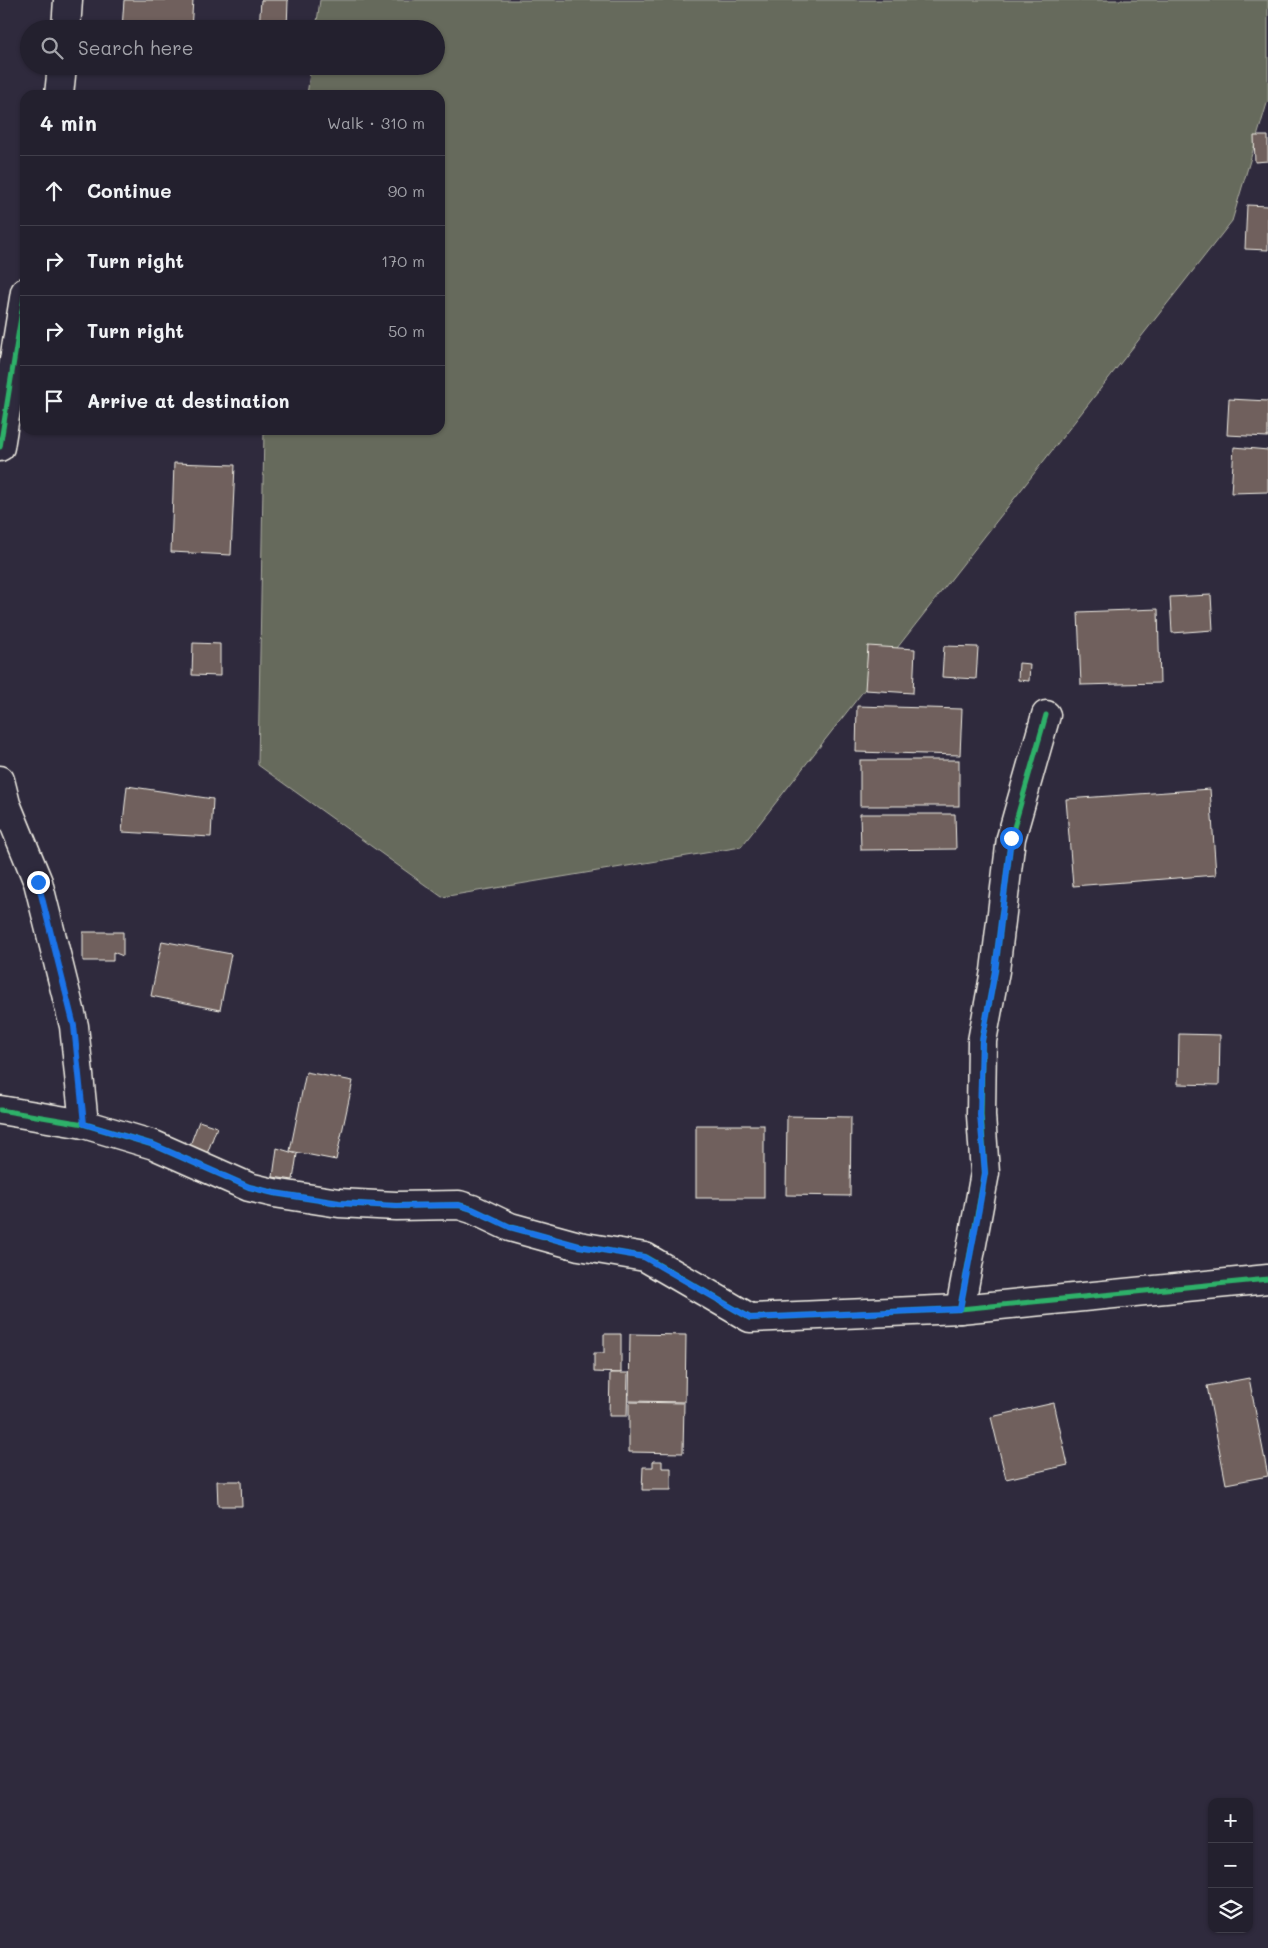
<!DOCTYPE html>
<meta charset="utf-8">
<style>
:root{--surface:#23202e;--page:#2b2836;--text:#f1f3f6;--muted:#a3a3aa;--line:#403e4a}
body{margin:0;font-family:Mali,sans-serif;background:var(--page);color:var(--text)}
.controls{position:absolute;right:15px;bottom:15px;display:grid;overflow:hidden;border-radius:10px;box-shadow:0 1px 4px #0004}
.controls button{width:45px;height:45px;display:grid;place-items:center;padding:0;border:0;border-bottom:1px solid var(--line);background:var(--surface);color:var(--text);font:25px sans-serif}
.stop{position:absolute;width:15px;height:15px;margin:-11px;border:4px solid #1a73e8;border-radius:50%;background:#fff}
.stop.end{background:#1a73e8;border-color:#fff;box-shadow:0 1px 5px #0008}
.list{margin:0;padding:0;list-style:none}
h2{display:flex;justify-content:space-between;align-items:center;height:65px;margin:0;padding:0 20px;font-size:21px}
h2 small{font-size:16px;font-weight:400;color:var(--muted)}
.list li{display:grid;grid-template-columns:32px 1fr auto;gap:15px;align-items:center;box-sizing:border-box;height:70px;padding:0 20px;border-top:1px solid var(--line)}
.list b{display:block;font-size:19px;white-space:nowrap}
.list em{font-size:16px;font-style:normal;color:var(--muted)}
.icon{flex:none;width:28px;height:28px;fill:none;stroke:currentColor;stroke-width:2;stroke-linecap:round;stroke-linejoin:round}
.map{position:relative;flex:none;width:1268px;height:1948px;overflow:hidden}
.search{position:absolute;background:var(--surface);box-shadow:0 1px 4px #0004;left:20px;top:20px;width:425px;height:55px;display:flex;align-items:center;gap:12px;box-sizing:border-box;padding:0 18px;border-radius:28px;color:var(--muted);font-size:19px}
.panel{position:absolute;background:var(--surface);box-shadow:0 1px 4px #0004;left:20px;top:90px;width:425px;height:345px;border-radius:15px}
.map>svg:first-child{display:block}
.green{fill:#666a5c;stroke:#adaea2}
.building{fill:#6f605d;stroke:#f4f1e8}
.lines{fill:none;stroke-linecap:round;stroke-linejoin:round}
.street-casing{stroke:#f4f1e8;stroke-width:31}
.street{stroke:#2f2a3d;stroke-width:28}
.cycleway-casing{stroke:#2f2a3d;stroke-width:8}
.cycleway{stroke:#2db169;stroke-width:5}
.route{stroke:#1a73e8;stroke-width:6}
</style>
<div class="map">
<svg width="1268" height="1948" viewBox="0 0 1268 1948">
<rect width="100%" height="100%" fill="#2f2a3d"/>
<filter id="ink" filterUnits="userSpaceOnUse"><feTurbulence type="fractalNoise" baseFrequency=".02" numOctaves="2"/><feDisplacementMap in="SourceGraphic" scale="10" xChannelSelector="R" yChannelSelector="G"/><feConvolveMatrix kernelMatrix="1 2 1 2 8 2 1 2 1" color-interpolation-filters="sRGB"/></filter>
<g filter="url(#ink)">
<!-- green -->
<polygon class="green" points="320,0 1268,0 1268,100 1232,221 741,847 442,897 258,765 264,430 440,430 440,95 307,95 311,66 436,66 436,29 316,29"/>
<!-- building -->
<g class="building">
<polygon points="124,0 193,0 191,29 122,29"/>
<polygon points="261,0 288,0 287,29 259,29"/>
<polygon points="198,66 250,66 250,72 198,69"/>
<polygon points="1254,136 1268,136 1268,161 1255,162"/>
<polygon points="1247,205 1268,206 1268,250 1245,249"/>
<polygon points="1229,399 1268,401 1268,437 1227,435"/>
<polygon points="1234,447 1268,450 1268,492 1231,493"/>
<polygon points="174,463 235,465 231,555 171,552"/>
<polygon points="1211,595 1213,630 1172,633 1170,597"/>
<polygon points="1158,609 1160,683 1081,685 1078,612"/>
<polygon points="193,643 220,644 220,676 192,675"/>
<polygon points="868,646 915,649 913,693 865,690"/>
<polygon points="944,646 978,647 976,679 942,677"/>
<polygon points="1019,663 1030,664 1029,681 1018,680"/>
<polygon points="857,706 962,709 960,755 856,752"/>
<rect x="860" y="760" width="99" height="46"/>
<polygon points="127,786 213,799 211,837 122,832"/>
<polygon points="1210,789 1216,875 1073,886 1066,799"/>
<polygon points="860,814 955,814 956,849 861,850"/>
<polygon points="83,932 123,932 123,956 113,952 113,961 83,961"/>
<polygon points="162,941 231,954 220,1010 151,996"/>
<polygon points="1179,1034 1220,1035 1219,1085 1178,1084"/>
<polygon points="306,1072 353,1081 336,1160 290,1151"/>
<polygon points="787,1116 851,1117 850,1196 786,1195"/>
<polygon points="199,1121 217,1127 204,1162 186,1156"/>
<rect x="696" y="1125" width="68" height="73"/>
<polygon points="277,1148 297,1154 293,1180 273,1177"/>
<polygon points="604,1334 621,1334 621,1373 594,1372 594,1353 604,1353"/>
<polygon points="630,1334 686,1335 685,1402 629,1401"/>
<polygon points="610,1373 628,1373 627,1416 609,1416"/>
<polygon points="1249,1378 1268,1476 1226,1484 1207,1386"/>
<polygon points="629,1402 684,1403 683,1453 629,1452"/>
<polygon points="1054,1403 1068,1465 1006,1479 991,1417"/>
<polygon points="653,1461 662,1461 662,1468 671,1468 671,1490 642,1490 643,1467 653,1467"/>
<polygon points="217,1481 241,1481 242,1506 218,1506"/>
</g>
<g class="lines">
<!-- street casing -->
<g class="street-casing">
<g id="street">
<polyline points="66,29 68,0"/>
<polyline points="59,95 62,66"/>
<polyline points="0,447 25,292"/>
<polyline points="0,780 6,804 38,882 74,1026 84,1124"/>
<polyline points="0,1110 84,1124 154,1145 249,1187 274,1193 339,1203 396,1206 459,1205 472,1209 510,1227 579,1246 645,1257 750,1318 960,1309 1268,1279"/>
<polyline points="960,1309 985,1173 981,1115 982,1041 995,971 1011,838 1046,715"/>
</g>
</g>
<!-- street -->
<use href="#street" class="street"/>
<!-- cycleway casing -->
<g class="cycleway-casing">
<g id="cycleway">
<polyline points="0,447 25,292"/>
<polyline points="0,1110 84,1124 154,1145 249,1187 274,1193 339,1203 396,1206 459,1205 472,1209 510,1227 579,1246 645,1257 750,1318 960,1309 1268,1279"/>
<polyline points="960,1309 985,1173 981,1115 982,1041 995,971 1011,838 1046,715"/>
</g>
</g>
<!-- cycleway -->
<use href="#cycleway" class="cycleway"/>
</g>
</g>
<g class="lines" filter="url(#ink)">
<!-- route -->
<polyline class="route" points="38,882 74,1026 84,1124 154,1145 249,1187 274,1193 339,1203 396,1206 459,1205 472,1209 510,1227 579,1246 644,1257 750,1318 960,1309 979,1209 985,1173 980,1115 982,1041 995,971 1011,838"/>
</g>
</svg>
<div class="controls">
<button>+</button>
<button>−</button>
<button><svg class="icon" aria-label="layers" viewBox="0 0 24 24"><path d="M12 4l9 5-9 5-9-5zM3 14l9 5 9-5"/></svg></button>
</div>
<div class="stop" style="left:1011px;top:838px"></div>
<div class="stop end" style="left:38px;top:882px"></div>
<div class="search"><svg class="icon" aria-label="search" viewBox="0 0 24 24"><circle cx="10" cy="10" r="6"/><path d="M15 15l6 6"/></svg>Search here</div>
<section class="panel">
<h2>4 min<small>Walk · 310 m</small></h2>
<ul class="list">
<li><svg class="icon" aria-label="ahead" viewBox="0 0 24 24"><path d="M12 20V5M6 11l6-6 6 6"/></svg><div><b>Continue</b></div><em>90 m</em></li>
<li><svg class="icon" aria-label="right" viewBox="0 0 24 24"><path d="M7 20v-9h11M14 6l5 5-5 5"/></svg><div><b>Turn right</b></div><em>170 m</em></li>
<li><svg class="icon" aria-label="right" viewBox="0 0 24 24"><path d="M7 20v-9h11M14 6l5 5-5 5"/></svg><div><b>Turn right</b></div><em>50 m</em></li>
<li><svg class="icon" aria-label="arrive" viewBox="0 0 24 24"><path d="M6 21V4h12l-3 4 3 4H6"/></svg><div><b>Arrive at destination</b></div></li>
</ul>
</section>
</div>
